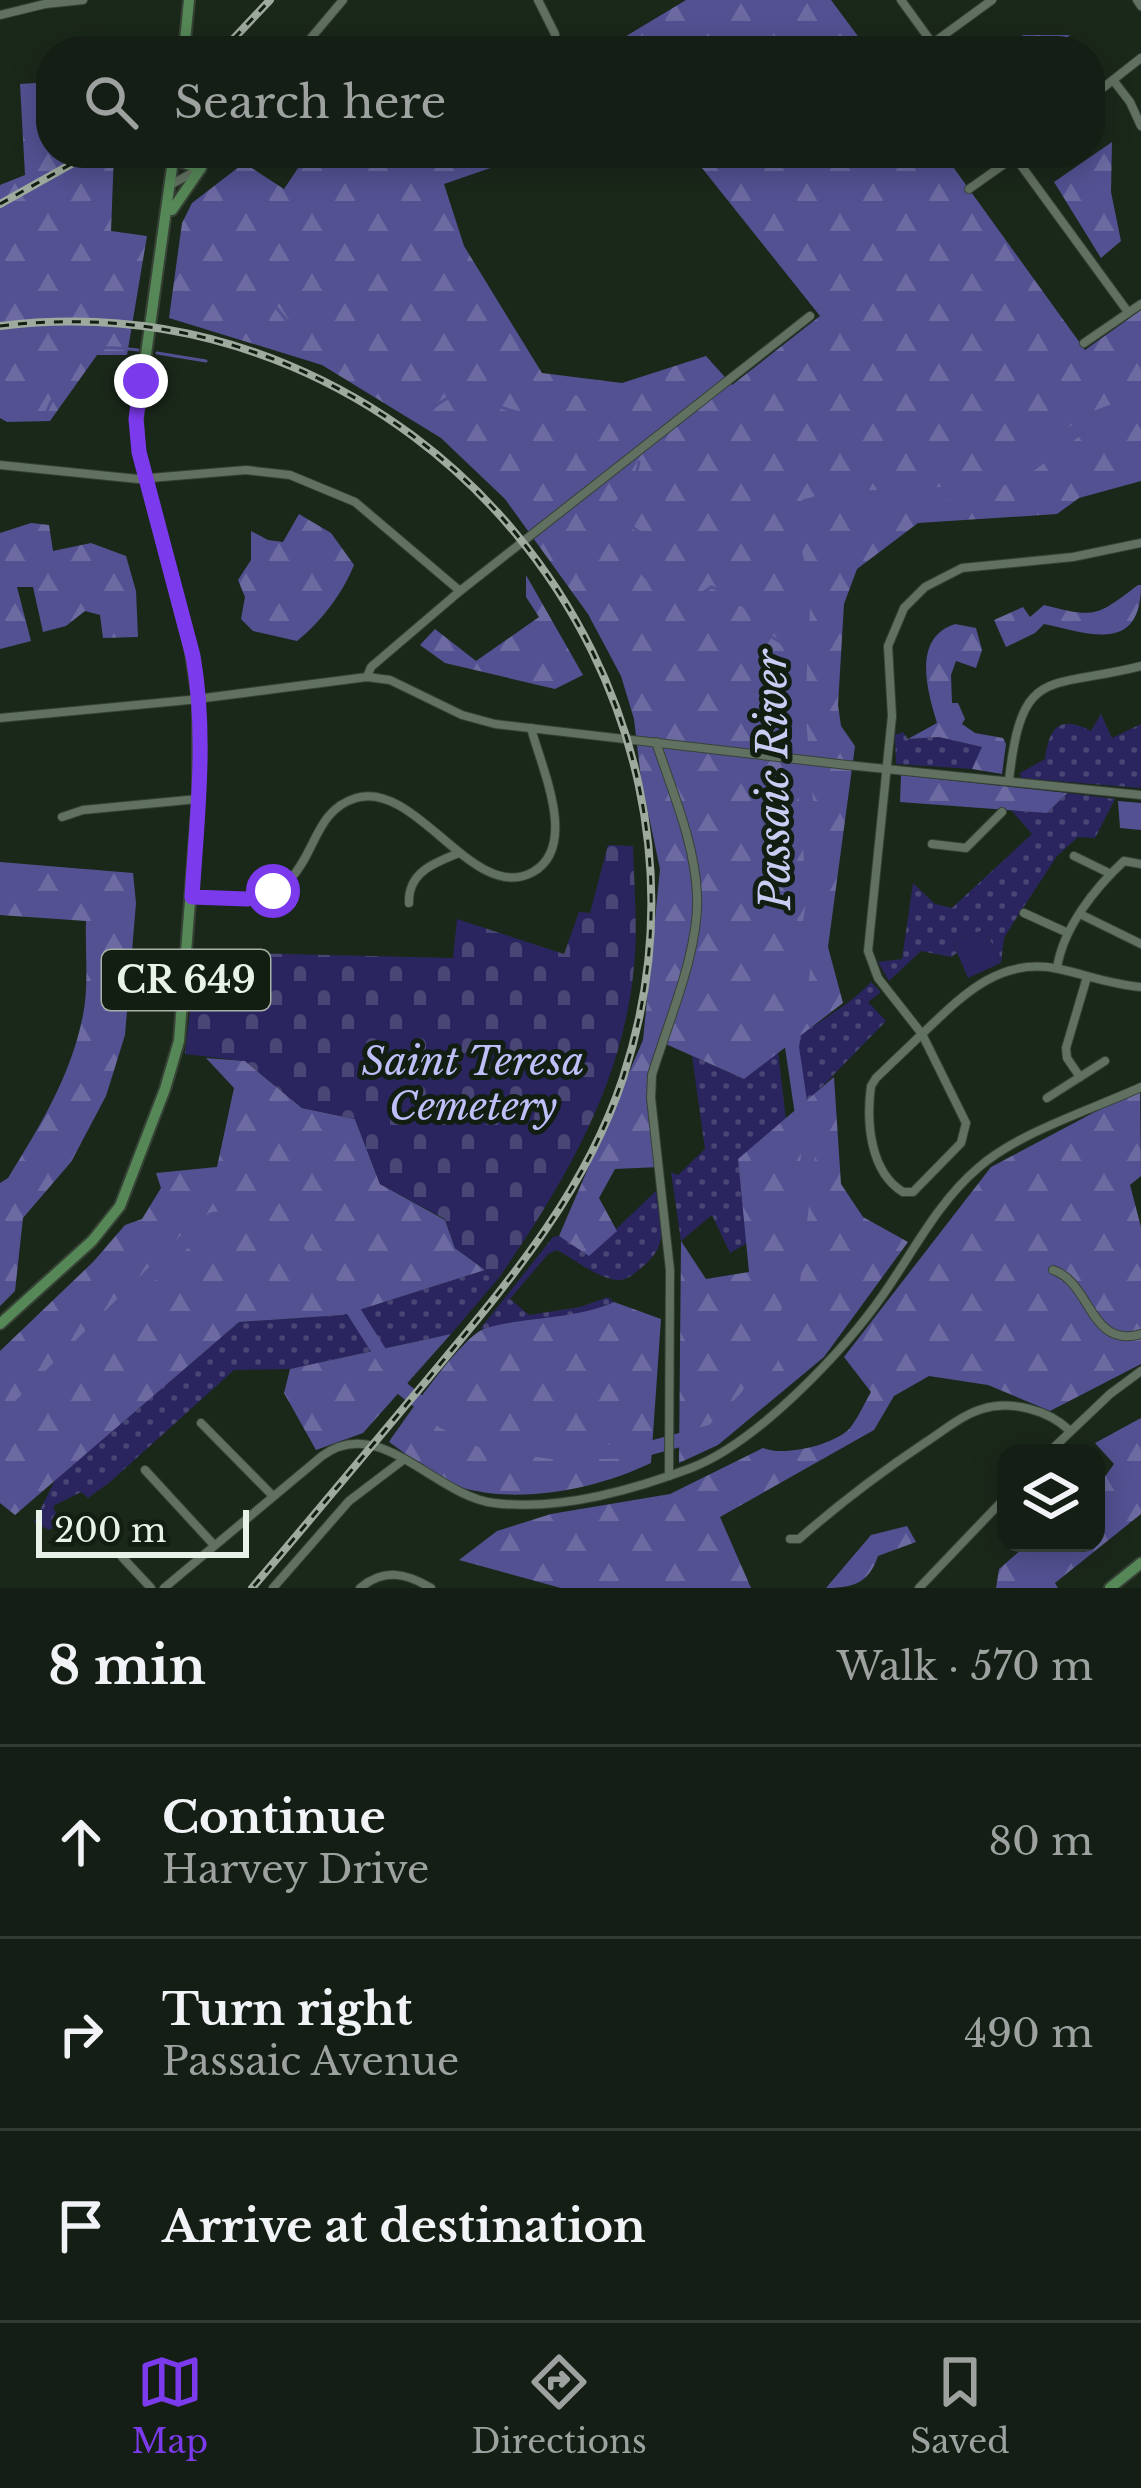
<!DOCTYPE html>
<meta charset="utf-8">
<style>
:root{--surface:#141e14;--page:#212b22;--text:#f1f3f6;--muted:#9da2a0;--line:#333c34;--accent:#7c3aed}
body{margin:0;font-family:"Libre Baskerville",serif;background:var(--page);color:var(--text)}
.controls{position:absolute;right:36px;bottom:36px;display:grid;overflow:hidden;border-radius:24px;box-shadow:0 6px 30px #0003}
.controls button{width:108px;height:108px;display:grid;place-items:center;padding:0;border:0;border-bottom:3px solid var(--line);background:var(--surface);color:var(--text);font:60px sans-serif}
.scale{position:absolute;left:36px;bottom:30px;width:213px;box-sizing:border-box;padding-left:12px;border:6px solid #e9f2e9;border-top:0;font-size:33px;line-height:42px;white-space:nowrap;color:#e9f2e9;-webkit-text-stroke:9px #111e11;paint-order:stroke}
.stop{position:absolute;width:36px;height:36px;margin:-27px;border:9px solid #7c3aed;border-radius:50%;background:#fff}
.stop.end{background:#7c3aed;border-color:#fff;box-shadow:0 3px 12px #0008}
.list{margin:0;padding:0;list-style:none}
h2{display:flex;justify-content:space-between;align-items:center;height:156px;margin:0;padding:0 48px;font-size:51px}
h2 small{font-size:39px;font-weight:400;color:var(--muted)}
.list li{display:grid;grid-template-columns:78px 1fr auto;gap:36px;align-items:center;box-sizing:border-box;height:192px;padding:0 48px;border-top:3px solid var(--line)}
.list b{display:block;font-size:45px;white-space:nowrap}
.list p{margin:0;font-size:39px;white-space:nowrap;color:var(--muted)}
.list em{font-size:39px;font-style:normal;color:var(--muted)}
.icon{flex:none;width:66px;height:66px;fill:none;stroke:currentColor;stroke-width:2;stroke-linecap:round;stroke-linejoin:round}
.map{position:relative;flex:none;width:1141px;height:1588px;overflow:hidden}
.search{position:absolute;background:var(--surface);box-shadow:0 6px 30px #0003;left:36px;right:36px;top:36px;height:132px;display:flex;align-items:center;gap:30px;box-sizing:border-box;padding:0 42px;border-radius:48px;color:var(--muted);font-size:45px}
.sheet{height:732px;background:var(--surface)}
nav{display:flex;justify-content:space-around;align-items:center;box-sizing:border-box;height:168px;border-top:3px solid var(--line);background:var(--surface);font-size:33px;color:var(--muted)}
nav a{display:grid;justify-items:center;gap:6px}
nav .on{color:var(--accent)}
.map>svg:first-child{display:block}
.grass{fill:url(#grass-dots)}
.forest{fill:url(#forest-firs)}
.cemetery{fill:url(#cemetery-stones)}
.garden{fill:#2a255e}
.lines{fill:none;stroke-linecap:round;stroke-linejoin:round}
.stream{stroke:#545193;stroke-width:3}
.river{stroke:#545193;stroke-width:14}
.minor-casing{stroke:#374237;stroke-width:10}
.major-casing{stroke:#374237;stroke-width:14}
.minor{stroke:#617161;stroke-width:8}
.major{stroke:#568857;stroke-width:10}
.rail-casing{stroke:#9faa9f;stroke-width:8}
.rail{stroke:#111e11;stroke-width:3;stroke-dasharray:9;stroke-linecap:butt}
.route{stroke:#7c3aed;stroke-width:15}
.labels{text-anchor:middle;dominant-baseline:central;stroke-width:10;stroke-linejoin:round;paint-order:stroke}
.shield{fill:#111e11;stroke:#a8b2a8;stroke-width:3}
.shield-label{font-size:36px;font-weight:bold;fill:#e9f2e9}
.park-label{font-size:39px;font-style:italic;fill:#bec0f9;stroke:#111e11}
.water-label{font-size:42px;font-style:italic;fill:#cbccf3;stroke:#111e11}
</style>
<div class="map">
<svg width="1141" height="1588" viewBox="0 0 1141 1588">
<defs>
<pattern id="grass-dots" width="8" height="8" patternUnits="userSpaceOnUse" patternTransform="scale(3)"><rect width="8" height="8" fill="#2a255e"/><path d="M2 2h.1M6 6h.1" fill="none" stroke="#494575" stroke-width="1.8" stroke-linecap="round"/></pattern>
<pattern id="forest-firs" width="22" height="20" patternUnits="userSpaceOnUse" patternTransform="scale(3)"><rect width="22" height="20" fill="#535192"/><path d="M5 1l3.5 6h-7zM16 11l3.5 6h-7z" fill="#6c6aa1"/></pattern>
<pattern id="cemetery-stones" width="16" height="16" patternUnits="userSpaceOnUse" patternTransform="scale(3)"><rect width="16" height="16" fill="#2a255e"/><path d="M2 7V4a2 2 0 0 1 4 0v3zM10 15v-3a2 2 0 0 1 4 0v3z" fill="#494575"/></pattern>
</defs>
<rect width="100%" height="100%" fill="#1a281a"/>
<!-- grass -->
<g class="grass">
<path d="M1101,714L1112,738L1141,724V788L1021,778L1020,773L1045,759C1049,729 1058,714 1091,731Z"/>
<polygon points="903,732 908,739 939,737 983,747 972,769 896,764 895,735"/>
<polygon points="1067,793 1115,799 1095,838 1078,837 1057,856 1015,920 1004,938 1001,963 985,929 953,943 957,953 951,957 921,951 889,981 878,962 902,959 913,883 935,904 952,908 1032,834 1011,810 1047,813"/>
<path d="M871,982L881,992L868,1002L886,1021L807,1102L796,1038C821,1020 851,1004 871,982Z"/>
<polygon points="778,1052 786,1120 738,1159 747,1243 730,1253 712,1215 681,1241 671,1172 678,1175 705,1149 692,1056 744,1079"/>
<path d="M656,1191C660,1226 671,1244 641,1268C633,1274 627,1281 617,1280C597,1278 574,1259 557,1250L548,1254L510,1299L529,1315L580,1307L608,1297L614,1302L588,1313L480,1329L553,1237L559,1236L589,1255Z"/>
<polygon points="485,1270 498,1279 451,1334 290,1369 234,1370 110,1482 88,1498 81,1492 53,1506 60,1524 49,1530 34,1522 55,1480 239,1322 343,1315"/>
</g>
<!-- forest -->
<g class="forest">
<polygon points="686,0 831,0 869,51 564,51 564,47 608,47"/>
<polygon points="1023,35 1070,35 1051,51 998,50"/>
<polygon points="51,82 51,153 114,153 111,231 147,236 127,355 97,355 50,421 7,422 0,418 0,185 25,175 20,84"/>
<polygon points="1112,142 1111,192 1121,241 1101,258 1054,182"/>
<polygon points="291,153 534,153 444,184 464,246 542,373 622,383 706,356 732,385 820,316 690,153 943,153 1085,350 1141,310 1141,481 1079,498 1057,514 918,523 857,569 844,604 838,705 841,726 855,746 828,947 843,1003 744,1079 659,1041 649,1088 659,1167 615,1169 599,1198 617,1231 589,1256 559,1236 643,1040 660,869 641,779 634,719 621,676 588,614 505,499 441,438 322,365 169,318 182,223 192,203 244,163 284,189 302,162"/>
<path d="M299,514L331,533L354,565C343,593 320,623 297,641L253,631L241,619L245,597L238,580L251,560V531L268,540L283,542Z"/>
<polygon points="31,523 49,525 53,551 91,543 126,556 136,591 138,637 103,638 100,615 85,611 66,626 43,632 33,587 17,587 31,641 0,649 0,533"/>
<polygon points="526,575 583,675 555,689 445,663 420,645 435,629 476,661 539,617 526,597"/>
<path d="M1138,585H1141C1141,655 1087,633 1044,624L1035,633L1006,647L994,620L1023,607L1030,617L1044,605C1095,618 1096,617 1138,585Z"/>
<path d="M955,624L976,628L982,650L976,668L956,661L951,675L952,703H958L965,719L962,724L975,733L1003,738L1006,744L1002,774L972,769L982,747L939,737L908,739L937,723C927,690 912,638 955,624Z"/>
<polygon points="901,775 1067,793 1047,813 900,802"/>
<polygon points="1118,801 1141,803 1141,830 1120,828"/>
<path d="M0,862L133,873L136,903L125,1035L106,1096L71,1162L23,1218L15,1291L0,1306V1183L8,1178C40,1126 71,1076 83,1015C89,986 85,951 86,921L0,915Z"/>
<polygon points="206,1058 245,1061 302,1108 355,1119 380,1184 445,1220 455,1248 485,1270 343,1315 239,1322 15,1515 0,1503 0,1351 93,1262 125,1225 142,1219 161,1188 156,1173 217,1167 234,1088"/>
<polygon points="834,1077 841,1184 863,1217 908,1242 824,1357 718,1445 679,1463 681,1241 706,1279 749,1272 738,1159"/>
<path d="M1140,1088L1141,1176L1130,1185L1141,1227V1364L1050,1411L988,1385L929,1376L894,1396L874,1430L720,1517L751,1588H561L459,1560L497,1531L551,1514L670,1494L763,1448C783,1457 835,1445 850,1428C858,1418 864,1404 871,1392L844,1357L991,1167Z"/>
<path d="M614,1302L661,1319L651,1463C597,1489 519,1505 460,1487C436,1480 410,1456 389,1442C406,1418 462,1335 486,1328C529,1316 573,1320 614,1302Z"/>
<polygon points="451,1334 363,1433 316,1450 284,1393 290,1369"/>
<polygon points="1141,1418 1141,1514 1055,1583 1058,1588 996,1588 999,1569 1029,1543 1096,1543 1096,1489 1114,1464 1095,1443"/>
<path d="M907,1526L916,1542L878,1556C869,1583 853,1588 826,1588L871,1535Z"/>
</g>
<!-- cemetery -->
<path class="cemetery" d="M608,845L633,846C634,886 638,928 634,967C623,1085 563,1185 498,1279L455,1248L445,1219L380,1184L355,1119L302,1108L245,1061L185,1054L197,952L453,958L457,919L564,954L579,912L590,913Z"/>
<!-- garden -->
<polygon class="garden" points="985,929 1001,963 968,978 953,943"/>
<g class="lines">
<!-- stream -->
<g class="stream">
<path d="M244,333L255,310L268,303L274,305L297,333L303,331L304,313L320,310L324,315L319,336L343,328L368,346L364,373L384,366L391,374L389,389L403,401L431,409L465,386L503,408L527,415C535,410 542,401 551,398C593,380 613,420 632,449"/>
<polyline points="157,353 206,361"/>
<path d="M0,411L9,416L46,413C74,354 71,342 138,350"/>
<polyline points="639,462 634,484 617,502 620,518 646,537 640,569 645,577 678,578 688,593 698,597 711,587 717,589 757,615 760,630 801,654"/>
</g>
<!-- river -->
<polyline class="river" points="0,1426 191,1235 213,1219 237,1217 285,1240 344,1296 403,1389 444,1422 486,1443 559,1453 639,1451 713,1431 746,1398 771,1359 790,1306 808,1155 792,1047 814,895 798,707 804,589 791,536 793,520 806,506 832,499 963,493 1022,471 1091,419 1141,401"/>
<!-- minor casing -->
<g class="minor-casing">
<g id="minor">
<polyline points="538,0 555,34 556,51"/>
<polyline points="901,0 938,51"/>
<polyline points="1137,0 1141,6"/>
<polyline points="0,15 45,4 83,0"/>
<polyline points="933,43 992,0"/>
<polyline points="300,51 343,0"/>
<polyline points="1113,80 1130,102 1141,126"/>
<polyline points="1090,98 1141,58"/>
<polyline points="1012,153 1128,312"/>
<polyline points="172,184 201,168 213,153"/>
<polyline points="969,189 1020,153"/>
<polyline points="1084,343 1141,304"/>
<polyline points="0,465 138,479 246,470 290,475 355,502 460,591"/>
<path d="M1141,543L1073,557L962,568L925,587L904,608L888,646L892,716L868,951L878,978L922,1034L966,1123L961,1143L913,1192H903C870,1172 866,1122 871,1086L876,1078L922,1034C961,997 999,956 1059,969C1087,975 1112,985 1141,987"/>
<polyline points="367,677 371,667 460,591 810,316"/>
<polyline points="0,718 189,700 367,677 390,680 462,715 495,724 847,765 1141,795"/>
<path d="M656,742C672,791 695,843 697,895C700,949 668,1022 652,1075L651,1098L670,1270L669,1476"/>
<path d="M1009,780C1022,664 1047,690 1141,666"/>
<polyline points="62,817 83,810 198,799"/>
<polyline points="932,844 966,848 1002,812"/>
<polyline points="1074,856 1111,874"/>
<path d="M192,897C210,898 229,902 247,899C321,890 301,814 356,798C417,780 474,905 533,872C579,846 541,767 531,728"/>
<path d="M409,903C408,872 434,863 459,853"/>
<polyline points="1024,913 1068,933"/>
<polyline points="1080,914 1141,944"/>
<path d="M1057,968C1063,928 1095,888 1124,861L1141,864"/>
<polyline points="1080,1077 1067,1058 1066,1048 1087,977"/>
<polyline points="1047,1098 1105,1061"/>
<path d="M1053,1270C1092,1283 1089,1349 1141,1334"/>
<polyline points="201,1423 273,1496"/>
<polyline points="1048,1453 1110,1394 1141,1371"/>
<polyline points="145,1470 214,1545"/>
<path d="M790,1539H799C840,1503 881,1472 926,1442C943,1431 962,1415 982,1409C1011,1400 1048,1410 1069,1430"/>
<polyline points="122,1557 151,1588"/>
<path d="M164,1588L322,1456C380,1413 435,1496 494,1503C557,1511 633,1490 691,1468C757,1443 845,1350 885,1292C914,1250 939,1201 978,1168C1019,1132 1091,1110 1141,1087"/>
<polyline points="273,1588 349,1501 403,1460"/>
<path d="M360,1588C384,1568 406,1573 431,1588"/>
<polyline points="919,1588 1006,1497"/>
</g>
</g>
<!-- major casing -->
<g class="major-casing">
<g id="major">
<polyline points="184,51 189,0"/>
<polyline points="172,210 201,168 173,160"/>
<polyline points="0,1324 92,1241 120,1206 165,1089 179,1041 198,799 198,699 190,647 139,452 137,419 174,153"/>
<polyline points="1110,1588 1141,1563"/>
</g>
</g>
<!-- minor -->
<use href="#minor" class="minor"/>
<!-- major -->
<use href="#major" class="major"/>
<!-- rail casing -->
<g class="rail-casing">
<g id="rail">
<polyline points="222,51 270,0"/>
<polyline points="0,204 91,153"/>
<path d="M0,326C414,275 753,679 623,1078C584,1196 505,1286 427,1380C369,1449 311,1519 252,1588"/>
</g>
</g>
<!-- rail -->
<use href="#rail" class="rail"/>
</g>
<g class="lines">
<!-- route -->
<path class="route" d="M141,381L136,419L139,452L193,656C207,735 197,818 192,897L247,899L273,891"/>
</g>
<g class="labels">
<!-- shield labels -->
<rect class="shield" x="102" y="950" width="168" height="60" rx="9"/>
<g class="shield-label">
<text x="186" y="980">CR 649</text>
</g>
<!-- park labels -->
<g class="park-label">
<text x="473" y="1061">Saint Teresa<tspan x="473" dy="45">Cemetery</tspan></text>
</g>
<!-- water labels -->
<g class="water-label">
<text transform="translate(773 780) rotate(-91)">Passaic River</text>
</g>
</g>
</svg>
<div class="controls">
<button><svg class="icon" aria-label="layers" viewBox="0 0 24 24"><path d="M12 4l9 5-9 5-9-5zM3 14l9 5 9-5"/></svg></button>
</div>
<div class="scale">200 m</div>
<div class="stop" style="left:273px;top:891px"></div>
<div class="stop end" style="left:141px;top:381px"></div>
<div class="search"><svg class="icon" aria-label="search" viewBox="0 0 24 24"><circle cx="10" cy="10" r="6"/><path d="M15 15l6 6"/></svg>Search here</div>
</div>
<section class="sheet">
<h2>8 min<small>Walk · 570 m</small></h2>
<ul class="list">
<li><svg class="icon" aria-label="ahead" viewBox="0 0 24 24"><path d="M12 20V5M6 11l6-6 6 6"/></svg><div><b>Continue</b><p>Harvey Drive</p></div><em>80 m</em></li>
<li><svg class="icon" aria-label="right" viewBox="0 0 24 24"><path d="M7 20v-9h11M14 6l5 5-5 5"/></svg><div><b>Turn right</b><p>Passaic Avenue</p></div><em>490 m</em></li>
<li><svg class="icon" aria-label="arrive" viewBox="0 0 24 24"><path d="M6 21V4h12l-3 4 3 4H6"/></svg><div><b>Arrive at destination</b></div></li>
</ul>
</section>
<nav>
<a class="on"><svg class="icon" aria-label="map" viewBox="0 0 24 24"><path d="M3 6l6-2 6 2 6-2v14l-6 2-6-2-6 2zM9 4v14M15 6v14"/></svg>Map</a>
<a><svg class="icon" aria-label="directions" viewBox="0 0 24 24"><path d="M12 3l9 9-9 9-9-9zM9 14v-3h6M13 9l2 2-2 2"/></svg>Directions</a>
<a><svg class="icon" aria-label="saved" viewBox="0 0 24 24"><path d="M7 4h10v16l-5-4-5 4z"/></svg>Saved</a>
</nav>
